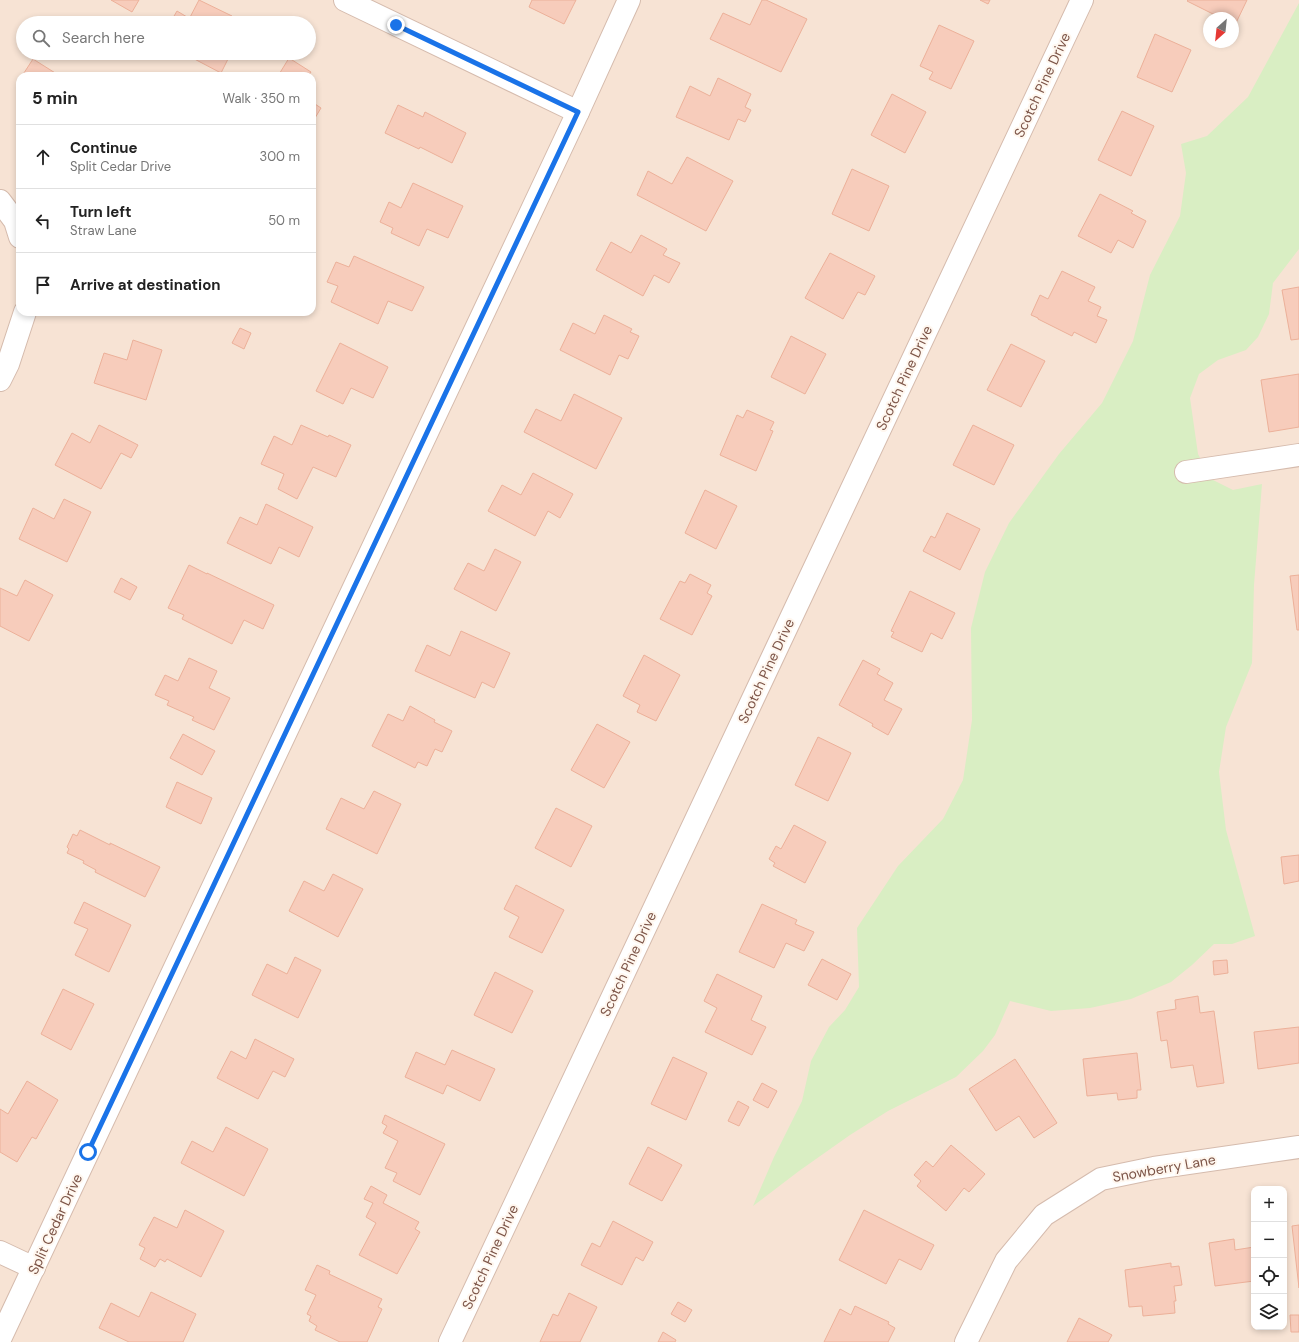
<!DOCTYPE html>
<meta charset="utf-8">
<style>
:root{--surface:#fff;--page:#f6f6f6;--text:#222;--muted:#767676;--line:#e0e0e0}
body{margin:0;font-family:"DM Sans",sans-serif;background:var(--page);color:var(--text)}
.controls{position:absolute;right:12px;bottom:12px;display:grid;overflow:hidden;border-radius:8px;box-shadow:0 2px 6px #0003}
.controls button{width:36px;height:36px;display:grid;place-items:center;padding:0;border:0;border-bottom:1px solid var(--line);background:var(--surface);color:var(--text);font:20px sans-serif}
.compass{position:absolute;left:1203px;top:12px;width:36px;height:36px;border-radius:50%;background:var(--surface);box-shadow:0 2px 6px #0003;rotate:207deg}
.stop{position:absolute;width:12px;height:12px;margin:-9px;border:3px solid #1a73e8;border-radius:50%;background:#fff}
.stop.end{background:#1a73e8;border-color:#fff;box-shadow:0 1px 4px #0008}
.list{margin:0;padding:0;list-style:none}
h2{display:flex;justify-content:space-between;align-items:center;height:52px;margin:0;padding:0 16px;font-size:17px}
h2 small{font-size:13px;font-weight:400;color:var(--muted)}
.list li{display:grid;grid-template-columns:26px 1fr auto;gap:12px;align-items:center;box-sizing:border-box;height:64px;padding:0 16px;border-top:1px solid var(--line)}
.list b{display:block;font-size:15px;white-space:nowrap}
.list p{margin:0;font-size:13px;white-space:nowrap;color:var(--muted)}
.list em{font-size:13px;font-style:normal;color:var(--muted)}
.icon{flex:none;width:22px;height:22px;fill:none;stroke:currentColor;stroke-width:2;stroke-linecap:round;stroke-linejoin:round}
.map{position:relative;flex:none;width:1299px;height:1342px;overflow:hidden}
.search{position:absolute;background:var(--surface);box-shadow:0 2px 6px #0003;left:16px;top:16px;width:300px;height:44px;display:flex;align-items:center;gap:10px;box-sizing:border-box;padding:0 14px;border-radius:22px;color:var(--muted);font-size:15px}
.panel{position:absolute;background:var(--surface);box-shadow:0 2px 6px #0003;left:16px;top:72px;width:300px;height:244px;border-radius:12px}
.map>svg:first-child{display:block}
.residential{fill:#f7e3d4;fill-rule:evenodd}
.green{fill:#d9eec3}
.building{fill:#f7ccbb;stroke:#ecb099}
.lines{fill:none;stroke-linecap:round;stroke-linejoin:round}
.minor-casing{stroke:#d5bbad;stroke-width:24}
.minor{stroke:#fff;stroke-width:22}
.route{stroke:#1a73e8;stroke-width:5}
.labels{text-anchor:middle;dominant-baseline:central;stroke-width:4;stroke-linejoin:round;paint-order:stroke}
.street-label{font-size:14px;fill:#7c5447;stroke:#fff7ef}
</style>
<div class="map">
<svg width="1299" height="1342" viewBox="0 0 1299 1342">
<rect width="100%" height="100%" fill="#fff3e6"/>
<!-- residential -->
<path class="residential" d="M0,0H1299V1342H0ZM1209,18H1233V42H1209ZM23,23H309V53H23ZM20,76H312V312H20ZM1254,1189H1284V1327H1254Z"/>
<!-- green -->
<polygon class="green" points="1299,3 1299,249 1273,283 1269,314 1258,337 1246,350 1218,360 1199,374 1190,398 1198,454 1211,479 1233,490 1262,484 1254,585 1252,663 1226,727 1219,772 1226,830 1255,936 1232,944 1214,944 1192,965 1171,982 1131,999 1090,1008 1051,1011 1010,1001 995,1035 983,1051 956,1077 888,1111 850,1135 799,1171 753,1206 774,1157 802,1101 811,1061 829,1027 845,1010 859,987 857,928 898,866 943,819 963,780 972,720 971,628 985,572 1009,523 1059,454 1102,403 1133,341 1150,275 1180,216 1186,173 1181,144 1207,136 1248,97"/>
<!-- building -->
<g class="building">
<polygon points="111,0 139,0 132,12"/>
<polygon points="199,0 232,16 228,23 187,23"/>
<polygon points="532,0 576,0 564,24 529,7"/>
<polygon points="762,0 766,0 807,19 781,72 710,39 723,13 750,25"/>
<polygon points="980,0 990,0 988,4"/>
<polygon points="1188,0 1247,0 1235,25 1233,24 1233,18 1221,18 1187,1"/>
<polygon points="177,11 187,17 184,23 170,23"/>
<polygon points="939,25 974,41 951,89 929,79 933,72 920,66"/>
<polygon points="1155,34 1191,50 1172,92 1137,77"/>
<polygon points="183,53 231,53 221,73"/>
<polygon points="289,58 311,72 308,76 278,76"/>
<polygon points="33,59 60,76 22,76"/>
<polygon points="718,78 751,94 745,107 751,110 745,122 738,119 729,140 676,117 690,86 710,96"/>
<polygon points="892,94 926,112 905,153 871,135"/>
<polygon points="312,102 321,108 312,123"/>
<polygon points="398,105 423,117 425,112 466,133 452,163 420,147 419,149 385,133"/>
<polygon points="1122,111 1154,126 1131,176 1098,160"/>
<polygon points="687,157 733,181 706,231 637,195 648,171 672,184"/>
<polygon points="852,169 889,186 869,231 832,214"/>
<polygon points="413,183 463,206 448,238 427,229 419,246 391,233 393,228 380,222 389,202 401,208"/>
<polygon points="1100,194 1133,211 1131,213 1146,221 1133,248 1118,240 1111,253 1078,236"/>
<polygon points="641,235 667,249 663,255 680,263 669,283 654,275 643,296 596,270 611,242 631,253"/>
<polygon points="830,253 875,276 865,295 858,292 843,319 805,298"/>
<polygon points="354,256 424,287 412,311 388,301 378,324 331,302 338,286 327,282 336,262 349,267"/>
<polygon points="1062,271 1095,287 1088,301 1101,307 1097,316 1107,320 1096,343 1074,332 1072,336 1038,319 1038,318 1031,315 1040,295 1048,299"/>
<polygon points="1299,287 1299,339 1291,340 1282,290"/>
<polygon points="604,315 632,329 630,332 639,336 628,359 619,355 610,375 560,350 573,323 595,334"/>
<polygon points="240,328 251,333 244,349 232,343"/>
<polygon points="791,336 826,354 805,394 771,377"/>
<polygon points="133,340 162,350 146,400 94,383 104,353 127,360"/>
<polygon points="340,343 388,367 373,398 351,388 343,404 316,391"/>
<polygon points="1011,344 1045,361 1021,407 987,390"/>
<polygon points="1299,374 1299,427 1269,432 1261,380"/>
<polygon points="574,394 622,418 596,469 524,432 536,409 561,421"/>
<polygon points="747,410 774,422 770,430 773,431 756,471 720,455 737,415 743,418"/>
<polygon points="99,425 138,445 131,458 121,453 101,489 55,465 72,433 90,443"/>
<polygon points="301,425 328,437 329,435 351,445 336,477 313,467 297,499 278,489 284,474 261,464 274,436 292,445"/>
<polygon points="973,425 1014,445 994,485 953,465"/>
<polygon points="533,473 573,494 560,518 548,511 535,536 488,511 502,485 521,495"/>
<polygon points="705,490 737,506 716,549 685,533"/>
<polygon points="64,499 91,512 67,562 19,539 33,508 54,519"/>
<polygon points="266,504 313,527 299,557 279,547 271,564 227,543 240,517 257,525"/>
<polygon points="947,513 980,529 960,570 923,551 931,536 935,538"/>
<polygon points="495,549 521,562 496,611 454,589 468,563 484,571"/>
<polygon points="189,565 207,574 207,573 274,605 263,629 244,620 232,644 182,619 184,615 168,608"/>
<polygon points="690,574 711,585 707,593 712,596 692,635 660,619 680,581 685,583"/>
<polygon points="1299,575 1299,630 1297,630 1290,576"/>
<polygon points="121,578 137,587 130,600 114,592"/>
<polygon points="25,580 53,595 29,641 0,626 0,588 17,596"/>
<polygon points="910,591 955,613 942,639 931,633 922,652 891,637 894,632 891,631"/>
<polygon points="461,631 510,653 494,688 482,682 475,698 415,671 427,645 450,656"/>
<polygon points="644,655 680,675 656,721 637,712 640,705 623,696"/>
<polygon points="189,658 217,671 209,688 230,698 214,730 192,720 194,717 167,705 169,701 155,695 165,675 178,681"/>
<polygon points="863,660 880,669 877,674 893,683 884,700 902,709 888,735 872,726 873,724 839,705"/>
<polygon points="410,706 435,720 434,722 452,731 442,752 435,749 427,766 418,762 415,768 372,746 388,714 403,721"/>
<polygon points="597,724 630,742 604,788 571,770"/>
<polygon points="183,734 215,751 202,775 170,758"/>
<polygon points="818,737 851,753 828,801 795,785"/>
<polygon points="177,782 212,798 201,824 166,807"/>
<polygon points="374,791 401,804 377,854 326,829 341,798 364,809"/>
<polygon points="556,808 592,826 571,867 535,848"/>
<polygon points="794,825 826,842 805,883 773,866 775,863 769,859 776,846 781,849"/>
<polygon points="80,830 110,845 110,843 160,867 145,897 95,872 96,870 83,863 84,861 67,853 69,849 67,847 73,834 77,836"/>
<polygon points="1299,855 1299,881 1284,884 1281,857"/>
<polygon points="333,874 363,889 338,937 289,911 304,881 324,891"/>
<polygon points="516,885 564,910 542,953 509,937 519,917 504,909"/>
<polygon points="84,902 131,925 109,972 75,955 88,929 74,923"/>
<polygon points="762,904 797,920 795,924 814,932 804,951 786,943 774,968 739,952"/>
<polygon points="295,957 321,970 298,1018 252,995 267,964 287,974"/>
<polygon points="822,959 851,974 837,1000 808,985"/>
<polygon points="1227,960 1228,973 1214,975 1213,961"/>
<polygon points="495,972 533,991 512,1033 474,1015"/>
<polygon points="717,974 762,996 751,1020 766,1027 752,1055 705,1032 717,1008 704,1001"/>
<polygon points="63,989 94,1004 71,1050 41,1034"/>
<polygon points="1198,996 1200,1013 1214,1011 1224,1083 1197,1087 1193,1065 1171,1068 1167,1040 1161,1041 1157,1012 1176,1009 1175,1000"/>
<polygon points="1299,1027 1299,1063 1258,1069 1254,1032"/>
<polygon points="255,1039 294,1059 285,1077 273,1071 258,1099 217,1078 231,1051 246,1059"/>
<polygon points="452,1050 495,1069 480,1101 447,1085 443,1094 405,1077 416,1052 445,1065"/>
<polygon points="1137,1053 1141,1090 1137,1090 1137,1098 1118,1100 1117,1093 1087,1096 1083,1059"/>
<polygon points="673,1057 707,1073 686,1120 651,1104"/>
<polygon points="1015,1059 1057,1123 1034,1138 1019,1116 996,1131 969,1089"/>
<polygon points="27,1081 58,1100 36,1139 32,1137 17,1162 0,1152 0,1109 8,1114"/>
<polygon points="762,1083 777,1091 768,1108 753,1100"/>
<polygon points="738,1101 749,1107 739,1126 728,1121"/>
<polygon points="385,1115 445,1144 420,1195 393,1181 397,1173 385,1168 398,1141 383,1133 387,1126 382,1123"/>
<polygon points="226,1127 268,1149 244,1196 181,1163 192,1141 213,1152"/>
<polygon points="951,1145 985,1174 969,1192 964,1188 946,1211 917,1186 921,1181 914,1175 926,1161 933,1167"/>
<polygon points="648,1147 682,1165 662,1201 629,1184"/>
<polygon points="371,1186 387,1195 383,1203 419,1222 415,1229 420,1232 397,1274 359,1255 376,1223 366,1217 373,1203 364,1199"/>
<polygon points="185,1210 224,1231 201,1277 167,1259 165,1262 160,1259 155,1267 140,1259 145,1248 139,1245 154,1217 177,1228"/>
<polygon points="864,1210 934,1245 921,1270 899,1259 886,1284 839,1260"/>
<polygon points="613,1221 653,1242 643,1261 636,1257 622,1285 581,1265 592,1243 600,1247"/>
<polygon points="1299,1225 1299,1288 1292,1226"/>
<polygon points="1234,1239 1235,1250 1254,1247 1254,1281 1215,1286 1209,1243"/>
<polygon points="1171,1263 1171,1267 1179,1266 1182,1285 1174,1286 1176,1301 1174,1301 1175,1313 1143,1316 1142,1306 1129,1307 1125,1270"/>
<polygon points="317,1265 330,1271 329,1274 382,1299 378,1307 382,1309 367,1342 340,1342 315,1330 317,1326 309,1321 311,1316 307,1314 316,1295 305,1290"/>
<polygon points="151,1292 196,1314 183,1342 129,1342 99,1328 111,1303 139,1317"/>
<polygon points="569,1293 597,1307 580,1342 540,1342 553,1314 558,1316"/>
<polygon points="678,1302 692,1310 685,1322 671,1314"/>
<polygon points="855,1306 889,1322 888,1324 895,1328 888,1342 824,1342 840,1309 851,1315"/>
<polygon points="1290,1315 1299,1315 1299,1332 1291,1332"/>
<polygon points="1079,1318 1112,1335 1108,1342 1067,1342"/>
<polygon points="663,1332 676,1340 675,1342 658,1342"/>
</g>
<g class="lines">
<!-- minor casing -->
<g class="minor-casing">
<g id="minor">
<polyline points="345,0 578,112"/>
<polyline points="0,201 15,221 20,237"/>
<polyline points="0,380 8,364 25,312"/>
<polyline points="1186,472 1299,455"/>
<polyline points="0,1252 34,1268"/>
<polyline points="0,1339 578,112 629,0"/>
<polyline points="450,1342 1082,0"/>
<polyline points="966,1342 1006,1261 1044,1215 1101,1179 1154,1168 1299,1147"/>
</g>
</g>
<!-- minor -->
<use href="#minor" class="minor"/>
</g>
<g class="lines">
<!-- route -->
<polyline class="route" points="88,1152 578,112 396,25"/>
</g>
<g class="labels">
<!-- street labels -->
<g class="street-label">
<text transform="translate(1042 85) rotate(-65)">Scotch Pine Drive</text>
<text transform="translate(904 378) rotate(-65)">Scotch Pine Drive</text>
<text transform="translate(766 671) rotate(-65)">Scotch Pine Drive</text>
<text transform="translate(628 964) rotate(-65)">Scotch Pine Drive</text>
<text transform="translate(1164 1168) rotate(-10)">Snowberry Lane</text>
<text transform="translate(55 1224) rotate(-65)">Split Cedar Drive</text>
<text transform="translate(490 1257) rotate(-65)">Scotch Pine Drive</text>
</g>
</g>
</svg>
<div class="controls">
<button>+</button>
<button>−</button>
<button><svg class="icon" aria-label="locate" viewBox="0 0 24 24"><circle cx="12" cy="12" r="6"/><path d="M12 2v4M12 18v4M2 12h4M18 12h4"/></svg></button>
<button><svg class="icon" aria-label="layers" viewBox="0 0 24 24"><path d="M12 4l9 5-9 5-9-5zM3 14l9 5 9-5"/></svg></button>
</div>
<svg class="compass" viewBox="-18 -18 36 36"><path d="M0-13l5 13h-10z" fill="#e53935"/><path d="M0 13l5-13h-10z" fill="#767676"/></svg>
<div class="stop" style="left:88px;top:1152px"></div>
<div class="stop end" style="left:396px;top:25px"></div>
<div class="search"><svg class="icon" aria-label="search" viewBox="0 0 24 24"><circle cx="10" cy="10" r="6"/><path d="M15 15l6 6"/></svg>Search here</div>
<section class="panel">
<h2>5 min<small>Walk · 350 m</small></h2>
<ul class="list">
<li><svg class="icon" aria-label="ahead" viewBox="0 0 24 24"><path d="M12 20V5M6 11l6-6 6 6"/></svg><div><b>Continue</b><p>Split Cedar Drive</p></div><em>300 m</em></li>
<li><svg class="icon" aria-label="left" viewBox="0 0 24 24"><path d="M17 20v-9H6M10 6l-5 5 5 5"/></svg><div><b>Turn left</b><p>Straw Lane</p></div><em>50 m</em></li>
<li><svg class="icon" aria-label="arrive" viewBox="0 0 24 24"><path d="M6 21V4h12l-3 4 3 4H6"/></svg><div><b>Arrive at destination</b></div></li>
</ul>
</section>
</div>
